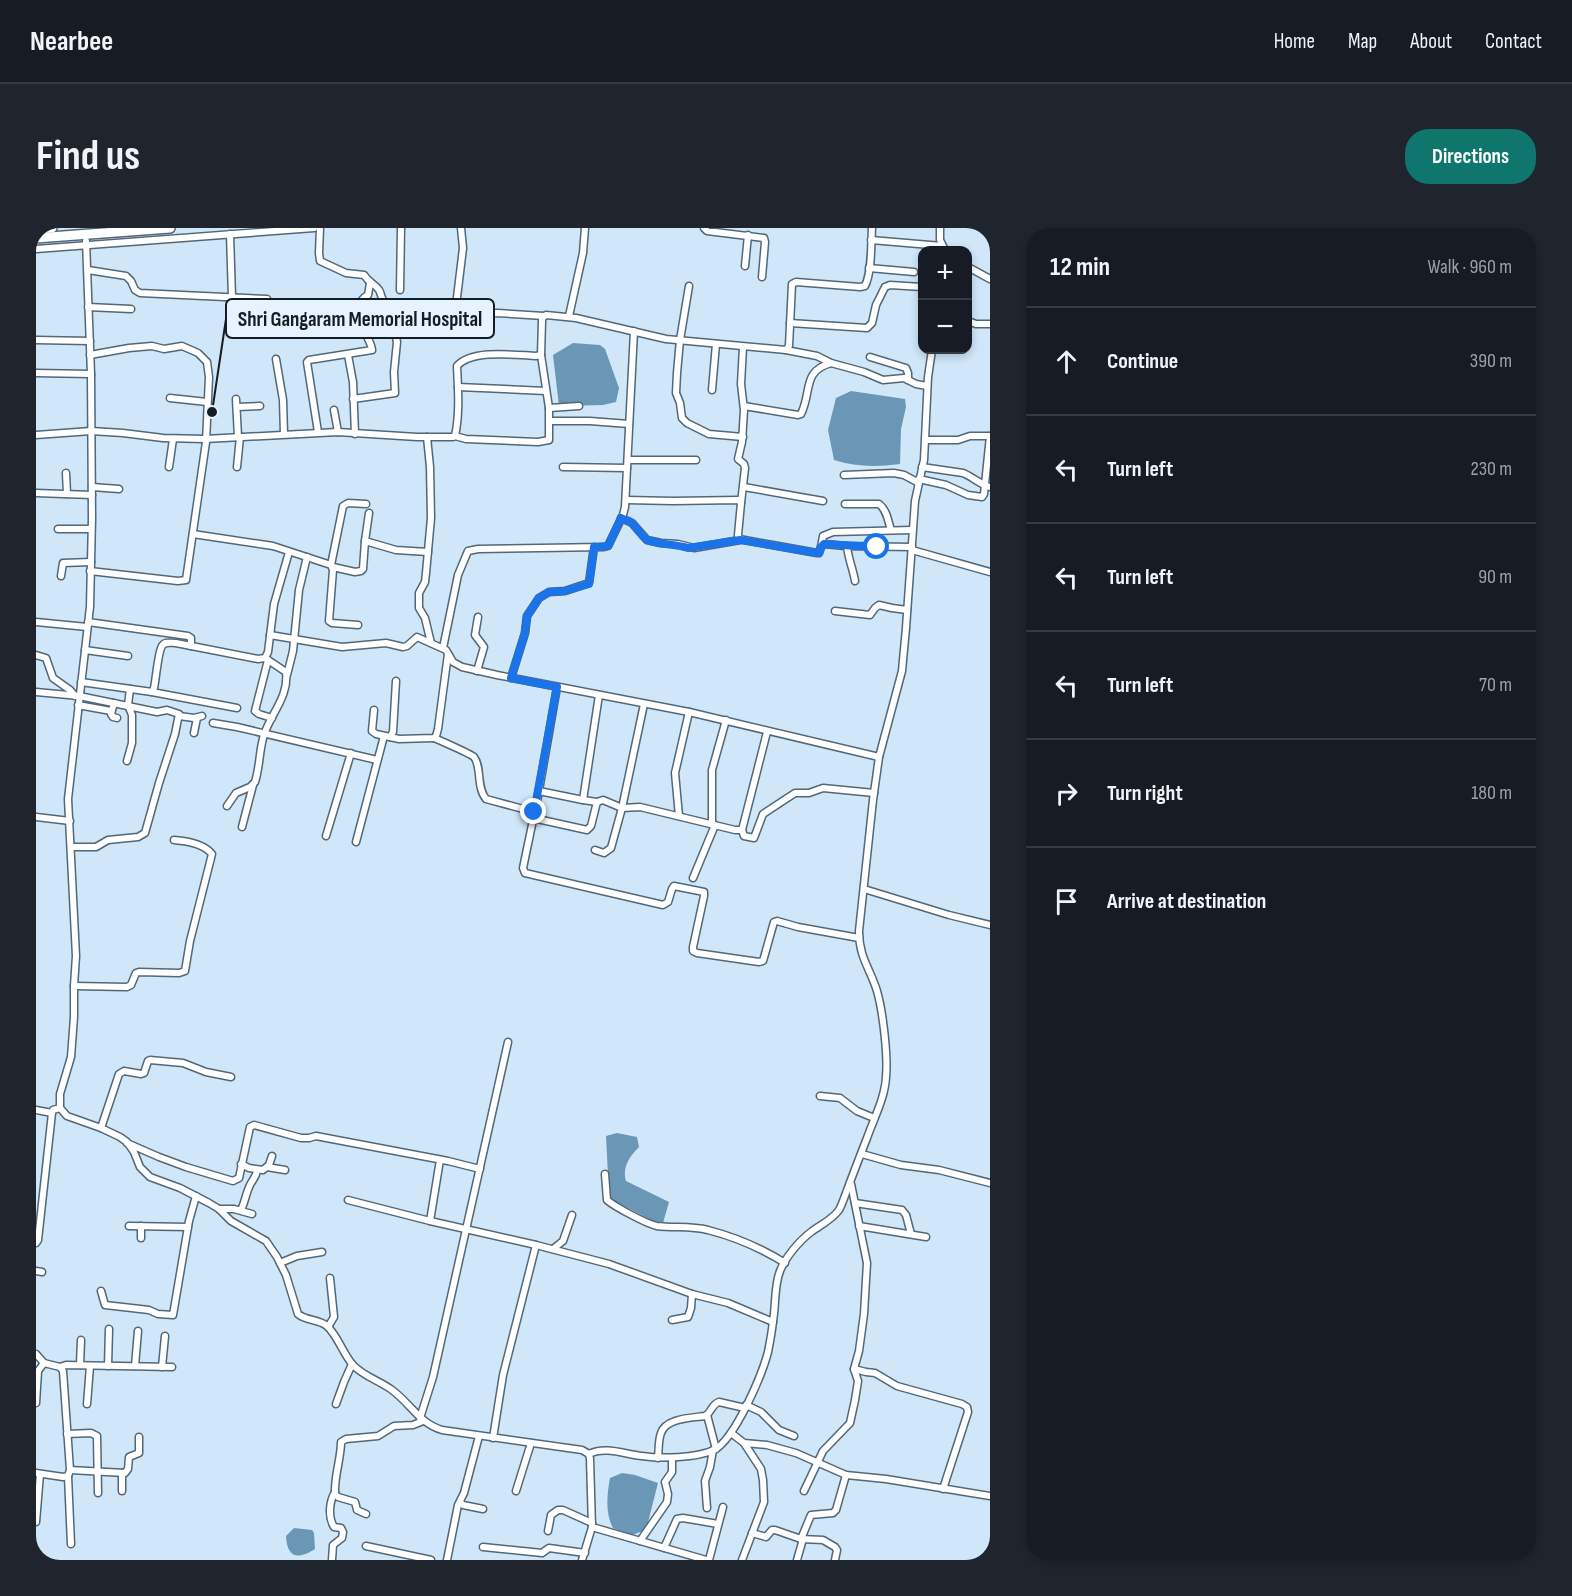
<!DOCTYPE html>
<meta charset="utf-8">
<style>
:root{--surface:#171b24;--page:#20242c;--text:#f1f3f6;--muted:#9ea1a6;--line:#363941;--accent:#0f766e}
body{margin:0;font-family:"Sofia Sans Condensed",sans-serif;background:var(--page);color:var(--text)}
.controls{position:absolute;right:18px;top:18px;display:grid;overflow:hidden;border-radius:12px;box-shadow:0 3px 9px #0003}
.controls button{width:54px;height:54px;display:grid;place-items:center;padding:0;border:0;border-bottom:2px solid var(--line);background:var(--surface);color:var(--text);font:30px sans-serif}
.stop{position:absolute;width:18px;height:18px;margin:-14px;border:4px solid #1a73e8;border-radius:50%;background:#fff}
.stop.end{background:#1a73e8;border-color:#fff;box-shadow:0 2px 6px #0008}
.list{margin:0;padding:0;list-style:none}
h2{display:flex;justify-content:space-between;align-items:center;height:78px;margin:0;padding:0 24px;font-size:26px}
h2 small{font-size:20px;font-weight:400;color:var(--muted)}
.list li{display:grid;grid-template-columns:39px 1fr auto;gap:18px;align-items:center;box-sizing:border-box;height:108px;padding:0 24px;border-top:2px solid var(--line)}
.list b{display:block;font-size:22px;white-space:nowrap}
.list em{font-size:20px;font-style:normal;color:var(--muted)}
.icon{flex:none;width:33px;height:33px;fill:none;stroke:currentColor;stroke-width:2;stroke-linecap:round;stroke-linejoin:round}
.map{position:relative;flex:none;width:954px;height:1332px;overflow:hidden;border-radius:24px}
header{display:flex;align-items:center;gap:36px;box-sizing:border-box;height:84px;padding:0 30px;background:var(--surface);border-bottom:2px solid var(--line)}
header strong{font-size:28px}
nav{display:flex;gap:33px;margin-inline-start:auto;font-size:21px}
.intro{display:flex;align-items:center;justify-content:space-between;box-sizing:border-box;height:144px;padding:0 36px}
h1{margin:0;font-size:42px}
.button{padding:15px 27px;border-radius:24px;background:var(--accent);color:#fff;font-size:21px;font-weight:700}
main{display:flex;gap:36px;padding:0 36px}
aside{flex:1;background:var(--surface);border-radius:24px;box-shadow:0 3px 9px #0003}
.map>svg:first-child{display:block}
.water{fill:#6b97b7}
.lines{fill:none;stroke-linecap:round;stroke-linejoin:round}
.minor-casing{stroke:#526777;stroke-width:9}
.highway-casing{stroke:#526777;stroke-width:12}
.minor{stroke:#fff;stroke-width:6}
.highway{stroke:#fff;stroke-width:9}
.route{stroke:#1a73e8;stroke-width:8}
.leader{fill:none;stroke:#141d23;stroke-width:2}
.callout-dot{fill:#141d23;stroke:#e5f3fe;stroke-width:2}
.callout{fill:#e5f3fe;stroke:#141d23;stroke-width:2}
.callout-label{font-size:21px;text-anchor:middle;font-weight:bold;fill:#141d23}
</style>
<header>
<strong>Nearbee</strong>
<nav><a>Home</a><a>Map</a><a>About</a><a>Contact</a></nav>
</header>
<div class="intro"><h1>Find us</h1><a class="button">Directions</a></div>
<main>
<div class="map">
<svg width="954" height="1332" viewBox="0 0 954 1332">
<rect width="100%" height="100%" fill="#cfe7f9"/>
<!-- water -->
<g class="water">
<polygon points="537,115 564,117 569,121 583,160 580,174 567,177 523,178 517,127"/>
<path d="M815,163L869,171L870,179L865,201L864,236C840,239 820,239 798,232L792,202L800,170Z"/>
<path d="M581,905L601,909L603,919C594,928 586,939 590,953L633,974L627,995L619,994L575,971L573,967L570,908Z"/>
<path d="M586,1245L599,1247L622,1255L610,1302L596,1307L577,1300C569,1286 571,1266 574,1250Z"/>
<path d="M258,1300L276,1302L278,1305L279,1321C262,1332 251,1330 250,1308Z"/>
</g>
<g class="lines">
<!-- minor casing -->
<g class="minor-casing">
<g id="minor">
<path d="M284,0L283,25L284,33L310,45L328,47C334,56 338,55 343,62C345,65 345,69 347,72C351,77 358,79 362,86L382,87L461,85L508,88"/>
<polyline points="668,0 671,3 728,10 729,14 726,49"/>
<polyline points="904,0 904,12 909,22"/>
<polyline points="194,6 196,69"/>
<polyline points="835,12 906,18"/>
<path d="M50,13L55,146L56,290L54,379L32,571L40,728L38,758V789L35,829L24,866V880L31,888L65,900L84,909L91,914L98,924L104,939L114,949L144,960L173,975L183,981L195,993L230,1013L241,1029L250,1047L262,1086C270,1093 283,1091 291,1098C302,1108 307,1126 317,1137C327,1148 344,1153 356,1162C375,1176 383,1195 406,1202L546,1222L553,1226C569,1218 588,1226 606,1228C625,1231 660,1230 678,1222C699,1211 726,1147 732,1124C734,1114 736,1103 737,1093C740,1077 738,1058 744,1043C749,1030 763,1013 775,1004C784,997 796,992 803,982C806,977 808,970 810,965C817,946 824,928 831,910C838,890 849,870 850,849C852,828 847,784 841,763C834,740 823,730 823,703L837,572L843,529L866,443L870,400L879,273L888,232L892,149L896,122"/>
<polyline points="0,21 278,0"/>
<polyline points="709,38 712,7"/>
<polyline points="932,39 954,51"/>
<polyline points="833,40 878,44"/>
<polyline points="52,42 90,48 95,53 99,62 104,65 231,71"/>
<polyline points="653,58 644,112 641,145 640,165 644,175 646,190 651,195 673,206 707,209"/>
<polyline points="364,62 365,0"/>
<polyline points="52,79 95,81"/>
<polyline points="419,86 427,20 425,0"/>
<polyline points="533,88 547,25 549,0"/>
<polyline points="932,93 940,96 954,96"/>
<polyline points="754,95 831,100 836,95 840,77 849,59 854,57 886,59"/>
<polyline points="0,112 54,113"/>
<polyline points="750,122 781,128 795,135 828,144 847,152 868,150 880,156 891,158"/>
<polyline points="54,127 93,120 116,118 128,121 146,118 162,125 171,134 173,149 170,214 150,352 142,353 54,343"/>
<polyline points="312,127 317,154 319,206"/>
<polyline points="834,129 870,140 872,145 872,152"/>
<polyline points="240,131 247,172 248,206"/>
<polyline points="0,145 55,146"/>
<polyline points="422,159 510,163"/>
<polyline points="676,162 680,116"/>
<polyline points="134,170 171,174"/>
<polyline points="200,171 202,209"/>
<polyline points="317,171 359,165 358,144 361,114 359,105 361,85"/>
<path d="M708,178L762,187L765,186C776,164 766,143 795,135"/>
<polyline points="201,179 224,178"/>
<polyline points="513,180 543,178"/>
<polyline points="298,182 302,204"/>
<polyline points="514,193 554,193 593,196"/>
<path d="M282,204L271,134L273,132L336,122C335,113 329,107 326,99C321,88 320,73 332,67L334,55"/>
<path d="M0,207L55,203L87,205L127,210L169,211L302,204L381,209H417L419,208C424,185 422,161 421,138C436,121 479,127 500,128L505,127L506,93V90L510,87L540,90L630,111L750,122L753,118L756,56L760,54L824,59L829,58C836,44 835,16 836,0"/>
<polyline points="419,208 430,211 502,214 513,212 513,180 505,127"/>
<polyline points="391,209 394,239 395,290 390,345 389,354 383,365 383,380 389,390 395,415"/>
<polyline points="890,212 922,212 934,208 954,208"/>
<polyline points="592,232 660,232"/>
<polyline points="133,239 137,211"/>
<polyline points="201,239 204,209"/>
<polyline points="527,239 591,240"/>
<path d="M886,239L927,245C937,249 943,256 954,259"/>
<polyline points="30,245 31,266"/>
<polyline points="808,247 858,245 868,247 883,255"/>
<polyline points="883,251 910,257 932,267 946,269 948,266 954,208"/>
<polyline points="56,259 83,261"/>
<polyline points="708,259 787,273"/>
<polyline points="0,265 56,267"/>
<polyline points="590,272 637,273 703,272 705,275 702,307 703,311 781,325 783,325 785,319 788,316 809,318 876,319"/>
<polyline points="705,275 709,240 708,236 702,231 706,214 708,182 705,156 707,119"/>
<path d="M809,276H843C851,282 852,293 855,302"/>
<polyline points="585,290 596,295 611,312 625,315 642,316 658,320 704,312"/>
<polyline points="22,301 55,301"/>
<polyline points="157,306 237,318 295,337 297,342 293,393 296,395 322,397"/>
<polyline points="329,313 333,285"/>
<path d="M811,318C812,330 817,341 819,353"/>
<polyline points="785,319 787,308 797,304 876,302"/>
<polyline points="876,322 954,344"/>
<polyline points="295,337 307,278 312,275 330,276"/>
<polyline points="297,339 319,344 325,343 327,341 329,313 360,322 392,324"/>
<polyline points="25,348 27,335 55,334"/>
<polyline points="799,383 834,387 839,380 843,377 856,380 871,382"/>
<polyline points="0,394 51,399"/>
<polyline points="52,394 152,408 155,410 155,418"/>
<polyline points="234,407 306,419 350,415 367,419 371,418 381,409 410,422 417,434 426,439 461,447 653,484 843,529"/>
<polyline points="407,420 422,347 432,323 442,321 568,319 572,318 587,287 589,279 598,103"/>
<polyline points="49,422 92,428"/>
<polyline points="0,427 10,430 17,450 34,462 39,468"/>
<polyline points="232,432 219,483 223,486 236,490"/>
<polyline points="441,443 448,419 439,407 442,389"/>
<polyline points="251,447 257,423 263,362 271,329"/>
<polyline points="475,450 489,405 491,388 503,370 513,364 529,363 553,355 558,319"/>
<path d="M45,454L116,464L118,460C120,451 122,424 126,418C129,413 135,415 140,415L222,431L229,430L232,424L238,376L253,324"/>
<polyline points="521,459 502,568 487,640 489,645 627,677 632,674 636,661 638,658 668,664 668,668 657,719 657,723 661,725 723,734 727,733 738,694 741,693 762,699 823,710"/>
<polyline points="0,464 43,468 121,484 131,482 143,486 139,506 123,555 109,605 102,609 72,612 60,619 35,619"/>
<polyline points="116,464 201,480"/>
<polyline points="78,475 75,486 77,489 81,490"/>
<polyline points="42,477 75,483"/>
<polyline points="338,482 336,503 340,506 354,509 357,504 360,453"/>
<polyline points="143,488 158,490 166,488"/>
<polyline points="177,495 201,499 341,532"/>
<polyline points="158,505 161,490"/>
<polyline points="354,509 363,511 398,510 400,508 402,501 412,426"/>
<path d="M398,510C403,512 435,526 438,529C446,539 440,559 450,571L498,584"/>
<polyline points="91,533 96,515 96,487 92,477 94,461"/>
<polyline points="503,563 547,572"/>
<polyline points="561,574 547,572 563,467"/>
<path d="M191,578L200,565L214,559L219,554C224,539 223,522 228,507C235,485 253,469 250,444L229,430"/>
<polyline points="643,588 639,545 653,484"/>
<polyline points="0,589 34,593"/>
<polyline points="497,590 551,602 555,598 561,574 567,572 586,580 604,579 699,602 706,602 731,504"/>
<polyline points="676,596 676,542 690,492"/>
<polyline points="206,599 217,557"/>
<polyline points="706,602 708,608 718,610 727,586 759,565 773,565 787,560 838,565"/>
<polyline points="290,608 315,525"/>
<polyline points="320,614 348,508"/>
<polyline points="559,622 568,625 575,620 586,580 608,476"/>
<polyline points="657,650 679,597"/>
<polyline points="828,661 913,687 954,697"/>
<path d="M38,758L91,759L95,757L100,745L103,744L143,745L149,743L154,713L176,626C168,616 151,613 138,612"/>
<polyline points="784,868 804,870 821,883 838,890"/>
<polyline points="0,882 16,885"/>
<polyline points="65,900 83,846 88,843 105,846 108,845 112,833 114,832 147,835 170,844 195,849"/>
<polyline points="91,915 123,929 150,939 197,953 203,950 214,899 218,897 265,910 273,910 280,908 412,933 444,941"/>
<polyline points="826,926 865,937 903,942 954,955"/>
<polyline points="205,936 213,940 227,942 233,937 236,928"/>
<polyline points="231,939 249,942"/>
<path d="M569,946L571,972C579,979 611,996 621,998C638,1000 655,998 672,1002C699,1009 725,1020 749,1035"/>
<polyline points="312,972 394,993 500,1017 573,1036 656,1066 692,1075 737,1094"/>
<polyline points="819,975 866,982 870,987 875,1006"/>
<polyline points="183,981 198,981 216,986"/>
<path d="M205,982C209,974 210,965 214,957C217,951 220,949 221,943"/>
<polyline points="394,993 404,932"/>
<polyline points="93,998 152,999"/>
<polyline points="823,998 890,1009"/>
<polyline points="105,1010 105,998"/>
<polyline points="0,1015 2,1012 16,885 17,882 24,880"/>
<polyline points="517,1021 527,1013 536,987"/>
<polyline points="244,1035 261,1028 286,1024"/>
<polyline points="0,1043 6,1044"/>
<polyline points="65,1063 69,1077 113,1082 122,1086 137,1087 153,993 160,968"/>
<polyline points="636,1092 652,1089 655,1080 656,1066"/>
<polyline points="292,1099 298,1089 294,1050"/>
<polyline points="0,1126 8,1135 24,1139 27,1143 34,1242 32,1248 27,1249 0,1245"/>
<polyline points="44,1137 45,1112"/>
<polyline points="72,1138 73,1101"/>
<polyline points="99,1138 102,1103"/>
<polyline points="24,1139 30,1137 136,1139"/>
<polyline points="126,1139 129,1108"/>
<polyline points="818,1141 830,1144 839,1145 861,1158 926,1176 931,1179 932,1184 907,1261"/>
<polyline points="0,1175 2,1143 8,1135"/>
<polyline points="51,1176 54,1138"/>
<polyline points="300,1176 308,1154 316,1136"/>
<polyline points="710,1177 725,1184 743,1202 758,1208"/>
<polyline points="671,1187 680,1221"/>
<polyline points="384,1190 397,1149 472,814"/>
<polyline points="695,1205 708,1215 731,1217 760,1225 810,1247 850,1251 954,1268"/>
<polyline points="31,1206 55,1205 61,1208 62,1265"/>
<polyline points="457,1210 467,1147 500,1017"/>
<path d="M622,1230C623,1222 622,1213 625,1205C630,1190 655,1190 669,1188C675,1185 676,1176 683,1174L709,1180"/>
<polyline points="34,1242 89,1245 92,1241 93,1229 103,1225 103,1209"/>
<polyline points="32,1248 35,1316"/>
<polyline points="86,1263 86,1245"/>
<polyline points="480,1263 495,1215"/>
<polyline points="768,1263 787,1223 814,1195 819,1172 822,1153 818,1141 823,1123 828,1086 831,1035 815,956"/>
<polyline points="424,1274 427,1277 447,1281"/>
<polyline points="671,1280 669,1253 674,1239 677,1222"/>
<path d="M330,1286L321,1282L319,1274L302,1269L299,1266C298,1248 305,1231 305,1214L310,1211L342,1208L358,1198L377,1197L387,1193"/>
<polyline points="0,1294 4,1246"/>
<polyline points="556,1299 670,1332"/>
<polyline points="512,1303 515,1287 522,1282 527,1282 556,1295"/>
<polyline points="716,1305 730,1309 736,1302 739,1302 765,1311 787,1312 799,1319 801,1322 799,1332"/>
<polyline points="765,1311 775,1287 797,1285 800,1282 810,1247"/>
<polyline points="604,1313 631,1274 632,1266 629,1254 636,1244 636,1230"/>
<polyline points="330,1318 395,1332"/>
<polyline points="447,1319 506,1325 513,1320 549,1325"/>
<polyline points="628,1320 641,1291 647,1290 682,1296"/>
<path d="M296,1332L297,1317L306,1310L307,1304L305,1300L298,1299C292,1289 293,1274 299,1264"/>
<polyline points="411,1332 422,1277 428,1265 443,1208"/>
<polyline points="546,1332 556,1299 554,1231 553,1226"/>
<polyline points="673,1332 687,1279"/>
<polyline points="706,1332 728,1274 727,1252 725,1241 708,1215"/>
<polyline points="761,1332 767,1311"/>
</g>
</g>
<!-- highway casing -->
<g class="highway-casing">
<g id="highway">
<polyline points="0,1 16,0"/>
<polyline points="0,10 134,0"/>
</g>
</g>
<!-- minor -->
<use href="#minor" class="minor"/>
<!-- highway -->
<use href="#highway" class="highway"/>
</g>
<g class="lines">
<!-- route -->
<path class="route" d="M498,584L521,459L475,450L489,405L491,388L503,370L513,364L529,363L553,356L558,319L572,318L585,290C587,291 593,293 595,294C601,299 604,308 612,312C624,317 639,316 652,320L704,312L781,325H783L785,319L788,316L841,319"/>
</g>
<!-- callouts -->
<path class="leader" d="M176 184L190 91"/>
<circle class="callout-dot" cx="176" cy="184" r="6"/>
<rect class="callout" x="190" y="71" width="268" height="39" rx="6"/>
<g class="callout-label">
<text x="324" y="98">Shri Gangaram Memorial Hospital</text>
</g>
</svg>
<div class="controls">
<button>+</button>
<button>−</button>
</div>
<div class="stop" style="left:841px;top:319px"></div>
<div class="stop end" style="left:498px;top:584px"></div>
</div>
<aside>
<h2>12 min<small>Walk · 960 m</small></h2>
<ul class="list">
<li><svg class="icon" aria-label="ahead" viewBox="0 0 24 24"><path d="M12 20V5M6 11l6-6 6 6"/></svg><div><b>Continue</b></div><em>390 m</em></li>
<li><svg class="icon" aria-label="left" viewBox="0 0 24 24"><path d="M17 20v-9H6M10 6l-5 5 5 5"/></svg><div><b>Turn left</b></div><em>230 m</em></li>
<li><svg class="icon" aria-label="left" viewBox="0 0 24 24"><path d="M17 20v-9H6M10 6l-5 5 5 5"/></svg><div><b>Turn left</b></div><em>90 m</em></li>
<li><svg class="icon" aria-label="left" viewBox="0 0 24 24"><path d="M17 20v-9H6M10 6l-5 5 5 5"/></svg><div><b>Turn left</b></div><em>70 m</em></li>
<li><svg class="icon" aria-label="right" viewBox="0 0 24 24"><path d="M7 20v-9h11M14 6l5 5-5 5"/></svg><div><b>Turn right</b></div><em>180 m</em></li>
<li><svg class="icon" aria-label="arrive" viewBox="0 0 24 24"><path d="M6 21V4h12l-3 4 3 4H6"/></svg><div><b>Arrive at destination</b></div></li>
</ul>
</aside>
</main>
